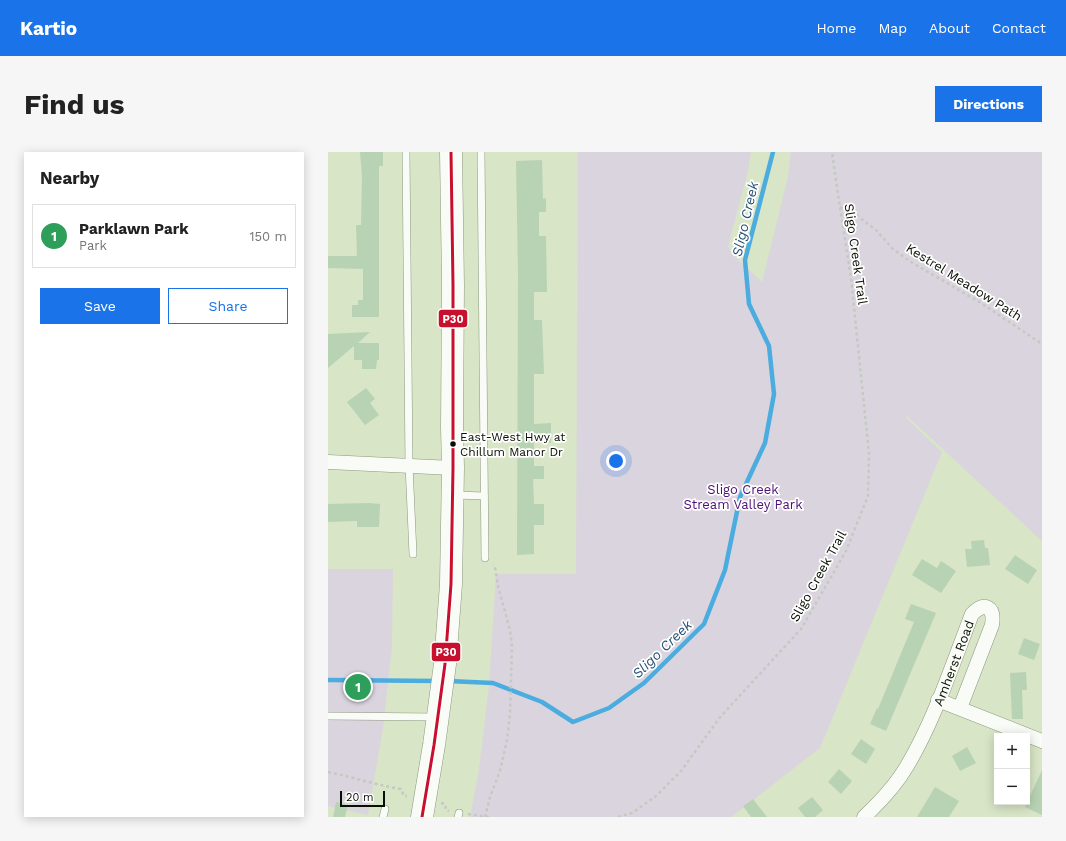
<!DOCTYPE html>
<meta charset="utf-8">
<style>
:root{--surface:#fff;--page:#f6f6f6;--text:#222;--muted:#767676;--line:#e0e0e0;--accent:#1a73e8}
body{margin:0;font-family:"Work Sans",sans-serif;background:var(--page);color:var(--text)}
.controls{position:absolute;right:12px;bottom:12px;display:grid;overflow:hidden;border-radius:0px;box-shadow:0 2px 10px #0003}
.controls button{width:36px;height:36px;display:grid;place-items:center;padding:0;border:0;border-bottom:1px solid var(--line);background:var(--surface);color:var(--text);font:20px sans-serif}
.scale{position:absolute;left:12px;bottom:10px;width:45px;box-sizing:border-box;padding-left:4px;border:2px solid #080f00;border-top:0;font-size:11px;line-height:14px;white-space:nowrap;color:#080f00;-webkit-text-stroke:3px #fff;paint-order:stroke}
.you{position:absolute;left:288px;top:309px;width:14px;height:14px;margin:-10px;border:3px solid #fff;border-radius:50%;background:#1a73e8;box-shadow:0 0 0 6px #1a73e833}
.badge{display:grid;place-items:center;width:26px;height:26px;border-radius:50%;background:var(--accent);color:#fff;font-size:13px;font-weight:700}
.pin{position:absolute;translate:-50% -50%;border:2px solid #fff;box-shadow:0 1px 4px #0006}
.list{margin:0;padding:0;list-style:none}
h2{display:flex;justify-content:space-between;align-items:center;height:52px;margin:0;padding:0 16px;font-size:17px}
h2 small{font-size:13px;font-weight:400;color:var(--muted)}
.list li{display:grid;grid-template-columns:26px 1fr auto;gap:12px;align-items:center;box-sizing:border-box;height:64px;margin:0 8px 8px;padding:0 8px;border:1px solid var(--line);border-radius:0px}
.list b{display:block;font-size:15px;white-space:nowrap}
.list p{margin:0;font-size:13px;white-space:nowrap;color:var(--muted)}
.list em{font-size:13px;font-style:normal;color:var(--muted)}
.actions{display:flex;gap:8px;padding:12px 16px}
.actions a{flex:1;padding:9px 0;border:1px solid var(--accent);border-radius:0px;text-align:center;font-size:14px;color:var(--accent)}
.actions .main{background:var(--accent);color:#fff}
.map{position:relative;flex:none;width:714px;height:665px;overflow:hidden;border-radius:0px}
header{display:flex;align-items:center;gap:24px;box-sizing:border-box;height:56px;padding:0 20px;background:var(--accent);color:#fff}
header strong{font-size:19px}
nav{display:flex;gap:22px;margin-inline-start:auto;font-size:14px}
.intro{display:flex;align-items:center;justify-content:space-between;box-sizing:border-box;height:96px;padding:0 24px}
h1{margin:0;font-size:28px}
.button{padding:10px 18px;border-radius:0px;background:var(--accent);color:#fff;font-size:14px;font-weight:700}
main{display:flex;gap:24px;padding:0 24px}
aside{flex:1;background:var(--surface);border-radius:0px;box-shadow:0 2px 10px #0003}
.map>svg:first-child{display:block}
.green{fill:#dad4de}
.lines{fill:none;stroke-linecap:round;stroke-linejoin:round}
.stream{stroke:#4bace0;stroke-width:4.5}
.building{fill:#b8d3b3}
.lane-casing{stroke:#8d977f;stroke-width:8}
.street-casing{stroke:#8d977f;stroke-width:15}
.primary-casing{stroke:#8d977f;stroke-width:23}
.path{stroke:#c5c9c1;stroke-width:2.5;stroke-dasharray:3 3;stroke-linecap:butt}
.lane{stroke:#f9fbf6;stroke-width:7}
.street{stroke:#f9fbf6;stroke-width:14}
.primary{stroke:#f9fbf6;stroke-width:22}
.bus-1-casing{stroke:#fff;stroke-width:6}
.bus-1{stroke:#c8102e;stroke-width:3}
.bus-dot{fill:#080f00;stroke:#fff;stroke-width:1.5}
.labels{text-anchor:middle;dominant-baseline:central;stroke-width:3.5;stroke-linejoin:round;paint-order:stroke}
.bus-label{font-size:12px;fill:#080f00;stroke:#fff;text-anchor:start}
.street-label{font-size:13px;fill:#080f00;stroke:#fff}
.park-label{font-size:13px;fill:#4d1175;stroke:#fff}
.water-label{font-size:14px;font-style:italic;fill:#265176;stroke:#fff}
.line-badge{stroke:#fff;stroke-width:1.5}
.badge-label{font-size:11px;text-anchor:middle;font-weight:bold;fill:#fff}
</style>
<header>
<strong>Kartio</strong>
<nav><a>Home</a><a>Map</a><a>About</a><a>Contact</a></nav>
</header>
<div class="intro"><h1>Find us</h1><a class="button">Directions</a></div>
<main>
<aside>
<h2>Nearby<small></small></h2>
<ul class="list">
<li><span class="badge" style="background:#2e9e5b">1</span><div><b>Parklawn Park</b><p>Park</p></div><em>150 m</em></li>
</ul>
<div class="actions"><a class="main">Save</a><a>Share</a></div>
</aside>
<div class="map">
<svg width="714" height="665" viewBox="0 0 714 665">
<rect width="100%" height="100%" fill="#d8e5c6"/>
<!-- green -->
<g class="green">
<polygon points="250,0 423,0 420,19 400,94 404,102 434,130 460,25 463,0 714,0 714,389 579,264 578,266 614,300 492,596 403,665 142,665 151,618 161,534 168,422 248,422"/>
<polygon points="0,417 65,417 64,494 55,576 40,663 0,654"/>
</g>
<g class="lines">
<!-- stream -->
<g class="stream">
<polyline points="0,528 109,529"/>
<polyline points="120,529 165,531 214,550 245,570 281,556 316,531 376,472 397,418 412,345 437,291 446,242 441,194 421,152 417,108 445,0"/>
</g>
</g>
<!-- building -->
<g class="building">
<polygon points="32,0 55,0 55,14 51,14 51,165 24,165 24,153 30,153 30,148 35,148 35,117 0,116 0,104 29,104 28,73 33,73 34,24"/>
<polygon points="214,8 215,47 218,46 218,60 211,60 211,84 218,84 219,140 206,140 206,168 214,168 216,222 206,222 206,272 223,271 223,291 206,290 206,314 216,314 216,327 205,327 206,352 216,352 216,373 206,373 206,402 189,403 190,122 188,9"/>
<polygon points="42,180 30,191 51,191 51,208 49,208 48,217 34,217 34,208 26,208 26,194 0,216 0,182"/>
<polygon points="38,236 47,247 42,251 51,263 37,273 19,250"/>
<polygon points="41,351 52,352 51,375 29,375 29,369 0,370 0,352"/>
<polygon points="656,388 657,396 660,396 662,413 639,415 637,397 644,397 643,389"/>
<polygon points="687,403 709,418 700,432 677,417"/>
<polygon points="594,407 609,416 613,409 628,419 613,441 584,423"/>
<polygon points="583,452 608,461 558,579 542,572 549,556 550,557 586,470 577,467"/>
<polygon points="696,486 712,492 706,508 690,502"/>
<polygon points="698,520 699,538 694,538 695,567 684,567 682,521"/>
<polygon points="533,587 547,597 538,612 523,602"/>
<polygon points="639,595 648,611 632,619 624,604"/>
<polygon points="511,617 524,629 513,642 500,630"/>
<polygon points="714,618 714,663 697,655"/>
<polygon points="607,635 631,649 621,665 589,665"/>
<polygon points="484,645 495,658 487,665 477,665 470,656"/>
<polygon points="425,647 439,665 423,665 415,654"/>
<polygon points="8,650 20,653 17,665 5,665"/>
</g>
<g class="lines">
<!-- lane casing -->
<g class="lane-casing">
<g id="lane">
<polyline points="78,0 81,313 85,402"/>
<polyline points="153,0 157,406"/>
<polyline points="127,343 156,344"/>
<polyline points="0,564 108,565"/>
<polyline points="55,665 57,657"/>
<polyline points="130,665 131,661"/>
</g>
</g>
<!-- street casing -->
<g class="street-casing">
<g id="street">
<polyline points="0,310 125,316"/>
<polyline points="610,548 714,589"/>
<path id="s1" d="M536,665C552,650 568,633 579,614C606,569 625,511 644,462C657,449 667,455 664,473L632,556"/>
</g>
</g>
<!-- primary casing -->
<g class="primary-casing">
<polyline id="primary" points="94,665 106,593 117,512 123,432 125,316 124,275 125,133 123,0"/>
</g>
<!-- path -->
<g class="path">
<polyline points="512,55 528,63 548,78 565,97 583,110 653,151 714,192"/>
<path d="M0,620C25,625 48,633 73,637L76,644H79"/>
<polyline points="113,651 117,652 118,658 121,659"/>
<polyline points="140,662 161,665"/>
<polyline points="157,665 162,645 172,619 179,588 182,562 184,494 182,478 170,434 167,415 165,413"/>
<polyline points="290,665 304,661 328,644 353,619 393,564 473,477 518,399 540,344 541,302 523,126 508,29 504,0"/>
</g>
<!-- lane -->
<use href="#lane" class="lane"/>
<!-- street -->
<use href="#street" class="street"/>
<!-- primary -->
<use href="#primary" class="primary"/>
<!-- bus-1 casing -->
<g class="bus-1-casing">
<polyline id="bus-1" points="94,665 106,593 117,512 123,432 125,316 125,133 123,0"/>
</g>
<!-- bus-1 -->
<use href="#bus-1" class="bus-1"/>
</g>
<!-- markers -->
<circle class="bus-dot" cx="125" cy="292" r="3.5"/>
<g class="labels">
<!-- bus labels -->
<g class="bus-label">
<text x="132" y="285">East-West Hwy at<tspan x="132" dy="15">Chillum Manor Dr</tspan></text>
</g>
<!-- street labels -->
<g class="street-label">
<text transform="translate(528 102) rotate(82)">Sligo Creek Trail</text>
<text transform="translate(636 130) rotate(32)">Kestrel Meadow Path</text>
<text transform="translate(490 424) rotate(-61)">Sligo Creek Trail</text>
<text stroke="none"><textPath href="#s1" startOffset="180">Amherst Road</textPath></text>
</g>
<!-- park labels -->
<g class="park-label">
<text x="415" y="337">Sligo Creek<tspan x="415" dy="15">Stream Valley Park</tspan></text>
</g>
<!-- water labels -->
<g class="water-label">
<text transform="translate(417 67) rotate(-77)">Sligo Creek</text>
<text transform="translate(334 497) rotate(-44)">Sligo Creek</text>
</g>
</g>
<g class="line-badge">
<rect x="110" y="157" width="30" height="19" rx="4" fill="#c8102e"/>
<rect x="103" y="490" width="30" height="20" rx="4" fill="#c8102e"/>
</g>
<g class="badge-label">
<text x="125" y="171">P30</text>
<text x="118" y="504">P30</text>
</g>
</svg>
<div class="controls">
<button>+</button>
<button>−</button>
</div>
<div class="scale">20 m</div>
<div class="you"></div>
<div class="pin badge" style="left:30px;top:535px;background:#2e9e5b">1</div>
</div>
</main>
